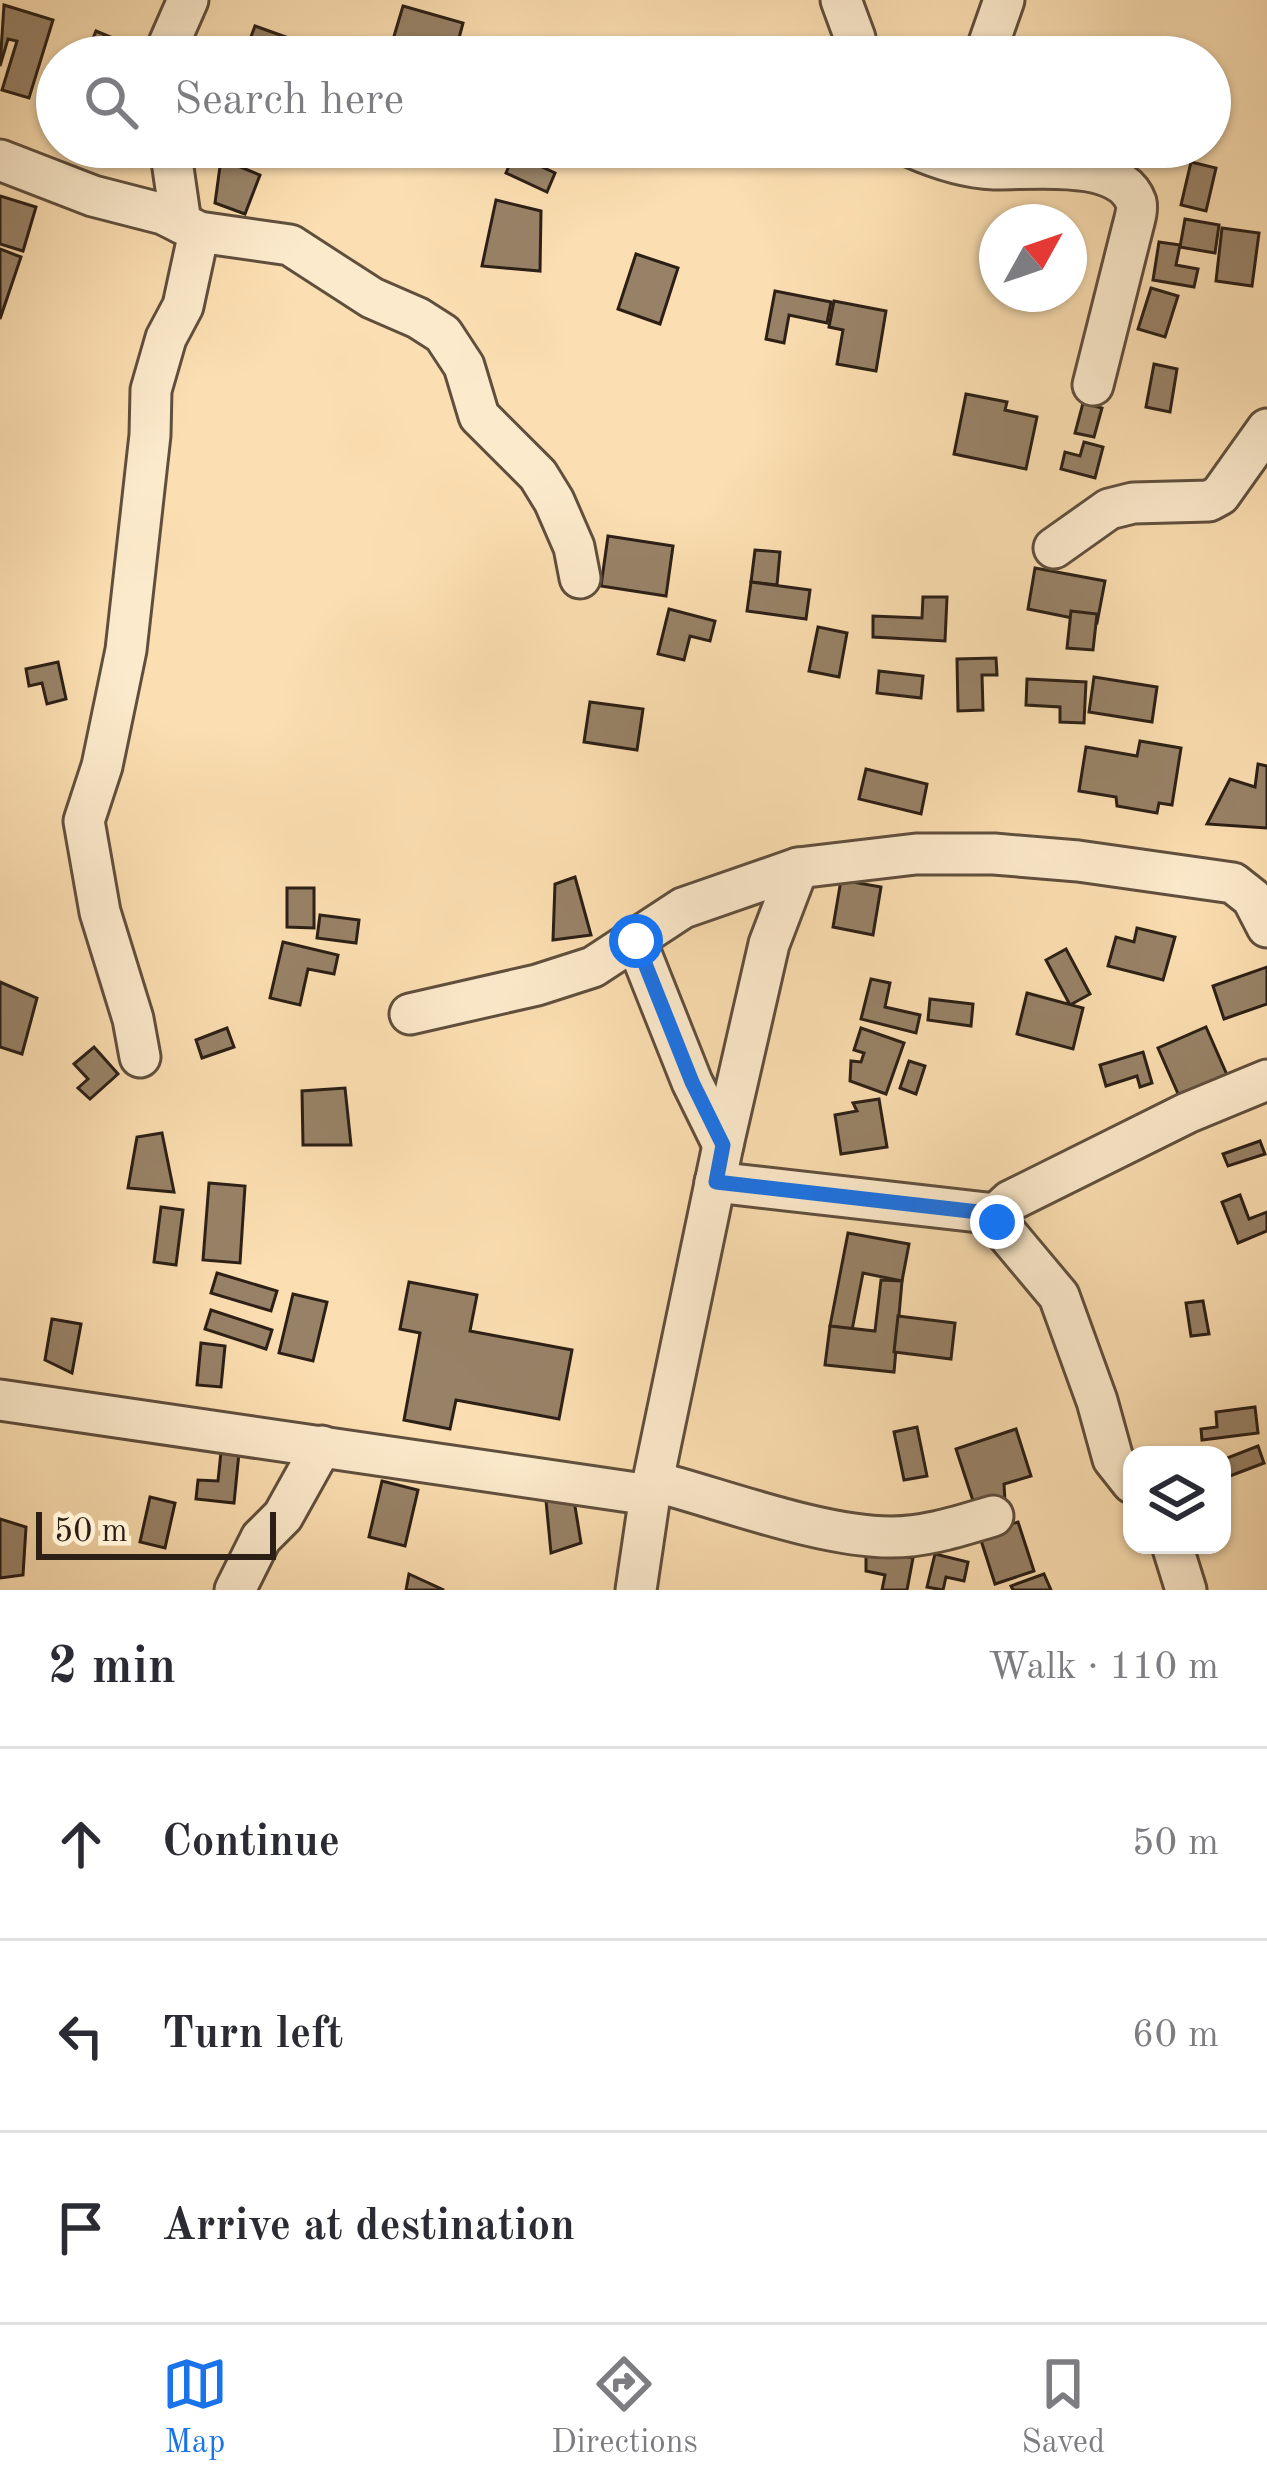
<!DOCTYPE html>
<meta charset="utf-8">
<style>
:root{--surface:#fff;--page:#f2f2f3;--text:#2b2b33;--muted:#7c7c81;--line:#e1e1e2;--accent:#1a73e8}
body{margin:0;font-family:"Old Standard TT",serif;background:var(--page);color:var(--text)}
.controls{position:absolute;right:36px;bottom:36px;display:grid;overflow:hidden;border-radius:24px;box-shadow:0 3px 9px #0004}
.controls button{width:108px;height:108px;display:grid;place-items:center;padding:0;border:0;border-bottom:3px solid var(--line);background:var(--surface);color:var(--text);font:60px sans-serif}
.compass{position:absolute;left:979px;top:204px;width:108px;height:108px;border-radius:50%;background:var(--surface);box-shadow:0 3px 9px #0004;rotate:50deg}
.scale{position:absolute;left:36px;bottom:30px;width:240px;box-sizing:border-box;padding-left:12px;border:6px solid #2c1f16;border-top:0;font-size:33px;line-height:42px;white-space:nowrap;color:#2c1f16;-webkit-text-stroke:9px #fceacc;paint-order:stroke}
.stop{position:absolute;width:36px;height:36px;margin:-27px;border:9px solid #1a73e8;border-radius:50%;background:#fff}
.stop.end{background:#1a73e8;border-color:#fff;box-shadow:0 3px 12px #0008}
.list{margin:0;padding:0;list-style:none}
h2{display:flex;justify-content:space-between;align-items:center;height:156px;margin:0;padding:0 48px;font-size:51px}
h2 small{font-size:39px;font-weight:400;color:var(--muted)}
.list li{display:grid;grid-template-columns:78px 1fr auto;gap:36px;align-items:center;box-sizing:border-box;height:192px;padding:0 48px;border-top:3px solid var(--line)}
.list b{display:block;font-size:45px;white-space:nowrap}
.list em{font-size:39px;font-style:normal;color:var(--muted)}
.icon{flex:none;width:66px;height:66px;fill:none;stroke:currentColor;stroke-width:2;stroke-linecap:round;stroke-linejoin:round}
.map{position:relative;flex:none;width:1267px;height:1590px;overflow:hidden}
.search{position:absolute;background:var(--surface);box-shadow:0 3px 9px #0004;left:36px;right:36px;top:36px;height:132px;display:flex;align-items:center;gap:30px;box-sizing:border-box;padding:0 42px;border-radius:66px;color:var(--muted);font-size:45px}
.sheet{height:732px;background:var(--surface)}
nav{display:flex;justify-content:space-around;align-items:center;box-sizing:border-box;height:168px;border-top:3px solid var(--line);background:var(--surface);font-size:33px;color:var(--muted)}
nav a{display:grid;justify-items:center;gap:6px}
nav .on{color:var(--accent)}
.map>svg:first-child{display:block}
.building{fill:#988267;stroke:#2c1f16;stroke-width:3}
.lines{fill:none;stroke-linecap:round;stroke-linejoin:round}
.minor-casing{stroke:#604f3d;stroke-width:45}
.minor{stroke:#fceacc;stroke-width:39}
.route{stroke:#1a73e8;stroke-width:15}
</style>
<div class="map">
<svg width="1267" height="1590" viewBox="0 0 1267 1590">
<rect width="100%" height="100%" fill="#fbdeb1"/>
<filter id="stains"><feTurbulence type="fractalNoise" baseFrequency=".00167" numOctaves="4"/><feColorMatrix values="0 0 0 0 .2 0 0 0 0 .09 0 0 0 0 .02 0 0 0 .5 -.17"/></filter>
<radialGradient id="worn" r=".72"><stop offset=".6" stop-color="#630" stop-opacity="0"/><stop offset="1" stop-color="#630" stop-opacity=".3"/></radialGradient>
<!-- building -->
<g class="building">
<polygon points="4,5 53,20 29,98 2,90 17,41 8,39 0,66"/>
<polygon points="403,6 463,23 454,57 404,57 389,53"/>
<polygon points="255,26 297,41 291,57 266,57 246,50"/>
<polygon points="96,31 146,52 144,57 95,57 87,53"/>
<polygon points="323,41 370,57 318,57"/>
<polygon points="514,154 555,173 547,192 506,173"/>
<polygon points="221,159 260,175 245,214 215,203"/>
<polygon points="1191,162 1216,168 1206,211 1181,205"/>
<polygon points="0,196 36,207 23,251 0,244"/>
<polygon points="496,200 541,211 540,271 482,266"/>
<polygon points="1185,219 1219,225 1215,253 1180,247"/>
<polygon points="1222,228 1259,233 1252,286 1216,281"/>
<polygon points="1159,242 1180,245 1176,265 1198,269 1194,287 1153,280"/>
<polygon points="0,249 21,257 0,319"/>
<polygon points="636,254 678,268 660,324 618,309"/>
<polygon points="1151,288 1178,296 1165,337 1138,329"/>
<polygon points="775,291 831,302 827,323 789,315 784,343 766,339"/>
<polygon points="834,301 886,311 876,371 837,364 843,330 829,327"/>
<polygon points="1154,364 1177,369 1170,412 1146,407"/>
<polygon points="966,394 1007,402 1005,410 1037,417 1026,469 954,454"/>
<polygon points="1083,403 1102,408 1094,437 1075,433"/>
<polygon points="1084,442 1103,447 1095,478 1061,469 1065,452 1080,456"/>
<polygon points="608,536 673,546 666,596 601,586"/>
<polygon points="755,550 780,552 777,585 751,582"/>
<polygon points="1035,568 1105,581 1097,623 1028,609"/>
<polygon points="751,582 810,590 806,619 747,611"/>
<polygon points="923,597 947,597 945,641 873,637 873,616 922,618"/>
<polygon points="669,609 715,621 710,641 690,636 684,660 658,654"/>
<polygon points="1071,611 1097,614 1093,650 1067,648"/>
<polygon points="818,627 847,633 839,677 809,671"/>
<polygon points="996,658 997,675 982,675 983,710 958,711 957,659"/>
<polygon points="58,662 66,699 47,704 42,683 29,686 26,669"/>
<polygon points="879,671 923,676 921,698 877,693"/>
<polygon points="1094,677 1157,687 1152,722 1089,712"/>
<polygon points="1027,679 1086,682 1084,723 1060,722 1060,707 1026,705"/>
<polygon points="590,702 643,709 637,750 584,742"/>
<polygon points="1140,741 1181,748 1172,805 1159,803 1157,813 1117,806 1116,797 1079,791 1086,747 1137,756"/>
<polygon points="1258,764 1267,766 1267,828 1207,824 1230,779 1255,787"/>
<polygon points="866,769 927,784 921,814 859,799"/>
<polygon points="575,877 591,935 553,940 555,884"/>
<polygon points="841,880 881,887 873,935 833,927"/>
<polygon points="287,888 314,888 314,928 287,927"/>
<polygon points="320,915 359,920 356,943 317,938"/>
<polygon points="1137,928 1175,937 1163,980 1108,966 1116,937 1134,942"/>
<polygon points="283,942 338,955 334,974 308,969 300,1005 270,998"/>
<polygon points="1066,949 1090,994 1070,1005 1046,960"/>
<polygon points="1267,967 1267,1004 1224,1019 1213,986"/>
<polygon points="871,979 890,983 885,1007 920,1015 916,1033 861,1019"/>
<polygon points="0,982 37,998 22,1054 0,1047"/>
<polygon points="1027,993 1083,1008 1073,1049 1017,1034"/>
<polygon points="930,999 973,1004 971,1026 928,1020"/>
<polygon points="1206,1027 1231,1084 1183,1105 1158,1048"/>
<polygon points="227,1028 234,1047 202,1058 196,1040"/>
<polygon points="861,1028 904,1043 886,1094 850,1081 851,1061 861,1062 864,1053 854,1050"/>
<polygon points="94,1047 118,1074 90,1099 78,1088 88,1079 74,1064"/>
<polygon points="1143,1052 1152,1083 1140,1087 1137,1076 1106,1086 1100,1065"/>
<polygon points="909,1061 925,1066 916,1094 900,1088"/>
<polygon points="345,1088 351,1145 303,1145 302,1091"/>
<polygon points="879,1099 887,1147 841,1154 835,1115 857,1111 853,1103"/>
<polygon points="162,1133 174,1192 128,1188 137,1137"/>
<polygon points="1260,1141 1265,1154 1228,1166 1223,1154"/>
<polygon points="209,1183 245,1186 240,1263 203,1260"/>
<polygon points="1240,1195 1249,1219 1267,1212 1267,1231 1238,1243 1222,1202"/>
<polygon points="161,1207 183,1210 176,1265 154,1262"/>
<polygon points="848,1233 909,1244 902,1281 863,1273 852,1330 830,1326"/>
<polygon points="217,1273 277,1291 271,1311 211,1293"/>
<polygon points="881,1280 902,1281 894,1372 825,1365 830,1326 875,1331"/>
<polygon points="409,1282 477,1295 470,1331 572,1350 559,1419 456,1400 450,1429 404,1420 420,1333 400,1329"/>
<polygon points="293,1294 327,1302 313,1361 279,1353"/>
<polygon points="1203,1301 1209,1334 1191,1336 1186,1303"/>
<polygon points="211,1310 272,1330 266,1349 205,1329"/>
<polygon points="898,1316 955,1323 951,1359 894,1352"/>
<polygon points="52,1319 81,1324 72,1373 45,1360"/>
<polygon points="201,1343 225,1346 221,1387 197,1385"/>
<polygon points="1255,1407 1258,1433 1202,1440 1201,1429 1217,1427 1216,1412"/>
<polygon points="917,1427 927,1476 904,1480 894,1432"/>
<polygon points="1016,1429 1031,1476 1004,1484 1005,1501 976,1510 956,1449"/>
<polygon points="1258,1446 1264,1463 1222,1479 1222,1460"/>
<polygon points="221,1452 239,1453 234,1503 196,1499 198,1480 218,1481"/>
<polygon points="382,1481 418,1490 405,1546 369,1537"/>
<polygon points="572,1488 581,1543 551,1553 545,1490"/>
<polygon points="150,1497 175,1503 165,1548 140,1542"/>
<polygon points="0,1519 26,1527 23,1575 0,1578"/>
<polygon points="1018,1522 1034,1571 995,1584 979,1534"/>
<polygon points="866,1548 913,1558 907,1590 882,1590 885,1575 866,1571"/>
<polygon points="935,1554 968,1562 964,1581 946,1577 943,1590 927,1587"/>
<polygon points="409,1574 444,1590 406,1590"/>
<polygon points="1044,1574 1051,1590 1013,1590 1011,1586"/>
</g>
<g class="lines">
<!-- minor casing -->
<g class="minor-casing">
<g id="minor">
<polyline points="841,0 855,38 851,57"/>
<polyline points="163,57 188,0"/>
<polyline points="984,57 1004,0"/>
<polyline points="170,147 181,223"/>
<path d="M911,147C938,159 965,168 994,169C1029,170 1120,157 1136,202C1138,210 1134,222 1132,230L1093,385"/>
<polyline points="0,160 93,196 163,214 199,232 290,245 372,298 418,318 443,334 464,366 479,416 538,475 554,501 574,547 580,578"/>
<polyline points="1054,548 1109,509 1133,503 1209,501 1220,495 1267,429"/>
<polyline points="636,941 692,1082 723,1145"/>
<polyline points="410,1014 537,985 593,967 683,908 798,868 916,854 994,854 1078,861 1233,883 1252,898 1267,927"/>
<polyline points="140,1057 133,1019 100,912 84,821 102,766 126,650 150,435 151,390 166,338 183,306 199,232"/>
<polyline points="715,1182 996,1214"/>
<polyline points="0,1400 650,1495"/>
<path d="M653,1481C722,1499 821,1537 891,1537C927,1537 959,1526 993,1516"/>
<polyline points="1132,1483 1113,1459 1097,1401 1059,1296 997,1222 996,1214 1010,1201 1187,1113 1267,1080"/>
<polyline points="1172,1545 1186,1590"/>
<polyline points="235,1590 261,1538 283,1516 322,1446"/>
<polyline points="636,1590 650,1495 723,1145 769,944 798,868"/>
</g>
</g>
<!-- minor -->
<use href="#minor" class="minor"/>
</g>
<g class="lines">
<!-- route -->
<polyline class="route" points="636,941 692,1082 723,1145 716,1182 996,1214 997,1222"/>
</g>
<rect width="100%" height="100%" filter="url(#stains)"/>
<rect width="100%" height="100%" fill="url(#worn)"/>
</svg>
<div class="controls">
<button><svg class="icon" aria-label="layers" viewBox="0 0 24 24"><path d="M12 4l9 5-9 5-9-5zM3 14l9 5 9-5"/></svg></button>
</div>
<svg class="compass" viewBox="-18 -18 36 36"><path d="M0-13l5 13h-10z" fill="#e53935"/><path d="M0 13l5-13h-10z" fill="#7c7c81"/></svg>
<div class="scale">50 m</div>
<div class="stop" style="left:636px;top:941px"></div>
<div class="stop end" style="left:997px;top:1222px"></div>
<div class="search"><svg class="icon" aria-label="search" viewBox="0 0 24 24"><circle cx="10" cy="10" r="6"/><path d="M15 15l6 6"/></svg>Search here</div>
</div>
<section class="sheet">
<h2>2 min<small>Walk · 110 m</small></h2>
<ul class="list">
<li><svg class="icon" aria-label="ahead" viewBox="0 0 24 24"><path d="M12 20V5M6 11l6-6 6 6"/></svg><div><b>Continue</b></div><em>50 m</em></li>
<li><svg class="icon" aria-label="left" viewBox="0 0 24 24"><path d="M17 20v-9H6M10 6l-5 5 5 5"/></svg><div><b>Turn left</b></div><em>60 m</em></li>
<li><svg class="icon" aria-label="arrive" viewBox="0 0 24 24"><path d="M6 21V4h12l-3 4 3 4H6"/></svg><div><b>Arrive at destination</b></div></li>
</ul>
</section>
<nav>
<a class="on"><svg class="icon" aria-label="map" viewBox="0 0 24 24"><path d="M3 6l6-2 6 2 6-2v14l-6 2-6-2-6 2zM9 4v14M15 6v14"/></svg>Map</a>
<a><svg class="icon" aria-label="directions" viewBox="0 0 24 24"><path d="M12 3l9 9-9 9-9-9zM9 14v-3h6M13 9l2 2-2 2"/></svg>Directions</a>
<a><svg class="icon" aria-label="saved" viewBox="0 0 24 24"><path d="M7 4h10v16l-5-4-5 4z"/></svg>Saved</a>
</nav>
